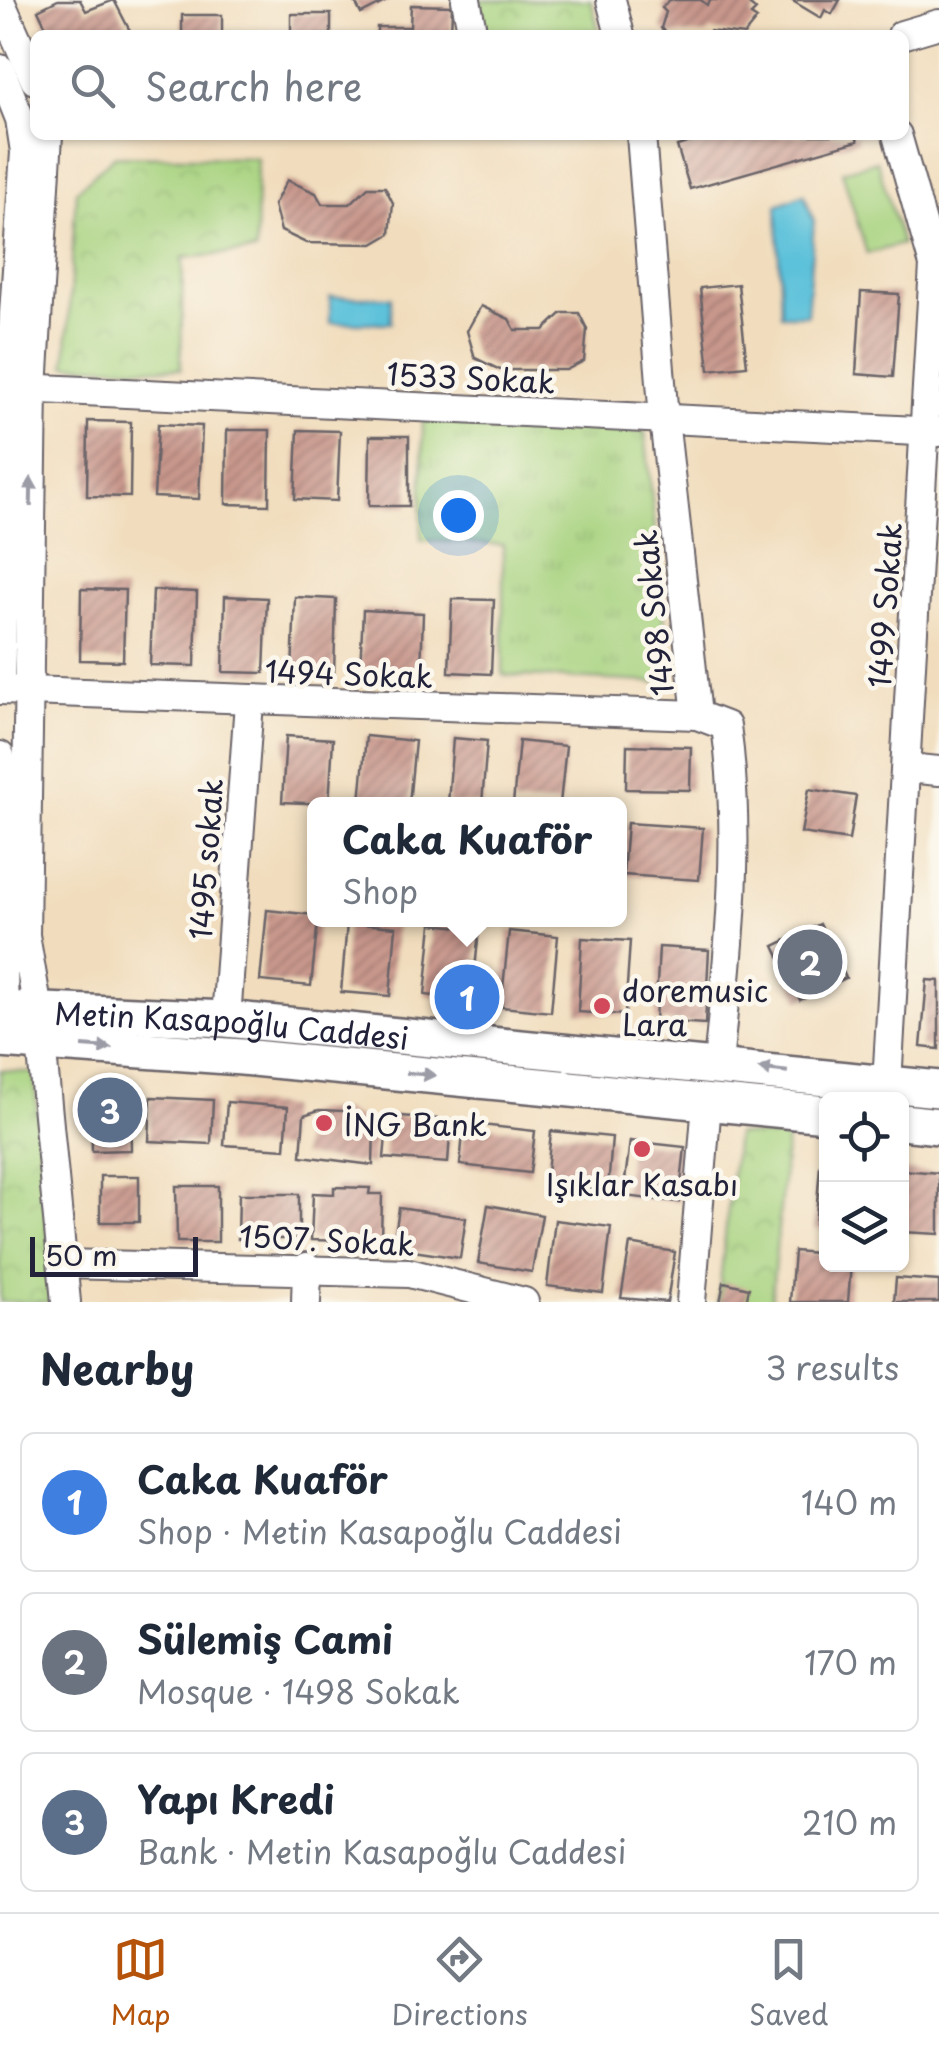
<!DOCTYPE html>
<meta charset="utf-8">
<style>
:root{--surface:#fff;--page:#f2f2f3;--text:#1f2937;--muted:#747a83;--line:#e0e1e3;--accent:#b45309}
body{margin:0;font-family:"Playpen Sans",sans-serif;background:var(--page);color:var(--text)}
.controls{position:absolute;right:30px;bottom:30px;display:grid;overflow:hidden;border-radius:15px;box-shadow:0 2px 8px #0004}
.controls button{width:90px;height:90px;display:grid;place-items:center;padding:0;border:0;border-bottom:2px solid var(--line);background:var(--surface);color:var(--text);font:50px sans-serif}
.scale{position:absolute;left:30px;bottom:25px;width:168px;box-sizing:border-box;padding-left:10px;border:5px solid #22223b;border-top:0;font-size:28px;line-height:35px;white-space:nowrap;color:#22223b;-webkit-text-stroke:8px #fbf7ec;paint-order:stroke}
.you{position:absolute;left:458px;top:515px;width:35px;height:35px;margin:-25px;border:8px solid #fff;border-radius:50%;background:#1a73e8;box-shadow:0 0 0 15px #1a73e833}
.badge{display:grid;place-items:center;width:65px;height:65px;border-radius:50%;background:var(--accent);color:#fff;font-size:32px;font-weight:700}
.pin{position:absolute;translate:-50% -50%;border:5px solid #fff;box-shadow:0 2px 10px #0006}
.popup{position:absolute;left:307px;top:797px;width:320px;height:130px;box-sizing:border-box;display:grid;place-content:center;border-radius:15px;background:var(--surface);filter:drop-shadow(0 2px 8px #0005);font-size:32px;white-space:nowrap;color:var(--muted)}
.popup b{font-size:38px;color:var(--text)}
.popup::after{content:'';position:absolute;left:50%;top:100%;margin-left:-20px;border:20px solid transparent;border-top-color:var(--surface)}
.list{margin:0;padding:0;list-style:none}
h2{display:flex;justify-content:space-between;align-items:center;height:130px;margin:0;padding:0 40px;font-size:42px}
h2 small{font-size:32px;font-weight:400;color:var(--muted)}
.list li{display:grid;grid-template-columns:65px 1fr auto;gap:30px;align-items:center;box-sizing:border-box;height:140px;margin:0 20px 20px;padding:0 20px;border:2px solid var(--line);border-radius:15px}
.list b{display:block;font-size:38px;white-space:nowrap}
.list p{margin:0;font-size:32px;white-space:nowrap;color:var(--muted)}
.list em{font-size:32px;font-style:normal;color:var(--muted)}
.icon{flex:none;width:55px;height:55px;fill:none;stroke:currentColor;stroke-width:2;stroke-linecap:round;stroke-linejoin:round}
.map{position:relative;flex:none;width:939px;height:1302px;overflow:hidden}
.search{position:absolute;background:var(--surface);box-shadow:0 2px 8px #0004;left:30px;right:30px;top:30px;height:110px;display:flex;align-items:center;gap:25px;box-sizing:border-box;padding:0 35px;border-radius:15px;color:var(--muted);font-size:38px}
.sheet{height:610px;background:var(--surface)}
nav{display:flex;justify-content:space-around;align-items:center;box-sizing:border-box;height:140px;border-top:2px solid var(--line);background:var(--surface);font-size:28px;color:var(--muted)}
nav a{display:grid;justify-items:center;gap:5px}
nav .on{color:var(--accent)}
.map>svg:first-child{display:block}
.grass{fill:url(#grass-tufts);stroke:#657a5e;stroke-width:2.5}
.park{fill:url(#park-crowns);stroke:#657a5e;stroke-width:2.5}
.pitch{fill:#a8d380;stroke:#657a5e;stroke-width:2.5}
.water{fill:#5cc1da;stroke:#3f728a;stroke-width:2.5}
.building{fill:url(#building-hatch)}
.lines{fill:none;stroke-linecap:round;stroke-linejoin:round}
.minor-casing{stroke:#6a6368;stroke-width:32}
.major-casing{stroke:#6a6368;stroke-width:40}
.minor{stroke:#fff;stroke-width:28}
.major{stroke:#fff;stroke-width:35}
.oneway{fill:#9c9ca7}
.poi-dot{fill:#d1495b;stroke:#fbf7ec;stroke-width:4}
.labels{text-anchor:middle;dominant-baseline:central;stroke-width:9;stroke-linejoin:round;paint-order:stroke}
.street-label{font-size:30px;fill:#22223b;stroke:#fbf7ec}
.poi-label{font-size:30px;fill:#22223b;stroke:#fbf7ec;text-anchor:start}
</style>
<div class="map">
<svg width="939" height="1302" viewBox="0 0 939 1302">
<defs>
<pattern id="grass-tufts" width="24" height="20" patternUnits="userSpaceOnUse" patternTransform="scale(2.5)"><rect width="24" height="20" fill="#a8d380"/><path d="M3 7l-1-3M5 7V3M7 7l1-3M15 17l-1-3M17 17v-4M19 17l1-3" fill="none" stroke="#90b570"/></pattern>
<pattern id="park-crowns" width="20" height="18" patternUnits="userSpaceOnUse" patternTransform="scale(2.5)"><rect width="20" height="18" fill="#a8d380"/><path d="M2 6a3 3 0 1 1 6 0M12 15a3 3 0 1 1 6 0" fill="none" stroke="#90b570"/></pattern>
<pattern id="building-hatch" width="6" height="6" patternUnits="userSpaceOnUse" patternTransform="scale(2.5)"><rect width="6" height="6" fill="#c9988d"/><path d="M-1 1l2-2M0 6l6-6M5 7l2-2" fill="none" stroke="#a37c74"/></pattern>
</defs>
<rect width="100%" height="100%" fill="#fbf7ec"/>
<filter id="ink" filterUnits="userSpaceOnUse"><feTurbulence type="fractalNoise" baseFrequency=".01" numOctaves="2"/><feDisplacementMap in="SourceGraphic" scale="20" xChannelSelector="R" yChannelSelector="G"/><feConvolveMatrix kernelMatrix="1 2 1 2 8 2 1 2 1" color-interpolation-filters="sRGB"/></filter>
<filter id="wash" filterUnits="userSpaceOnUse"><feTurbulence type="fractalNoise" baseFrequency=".0048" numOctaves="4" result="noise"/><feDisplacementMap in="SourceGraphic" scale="40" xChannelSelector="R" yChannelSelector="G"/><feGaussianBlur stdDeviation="2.25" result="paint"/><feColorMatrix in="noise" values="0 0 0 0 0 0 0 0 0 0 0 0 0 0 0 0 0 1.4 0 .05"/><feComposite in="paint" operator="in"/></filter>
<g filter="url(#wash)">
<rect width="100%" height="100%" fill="#f1ddbd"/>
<!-- grass -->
<polygon class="grass" points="423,420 645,431 671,683 503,675 503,545 421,540"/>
<!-- park -->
<g class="park">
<polygon points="479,0 591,0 600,35 487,35"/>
<polygon points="114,156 257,158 256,251 183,258 181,369 66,365 76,191"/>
<polygon points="0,1070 34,1073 54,1302 0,1302"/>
<polygon points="736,1134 787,1137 771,1302 718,1302"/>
</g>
<!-- pitch -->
<polygon class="pitch" points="877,161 902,244 867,254 842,171"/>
<!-- water -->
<g class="water">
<polygon points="804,194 814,222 807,315 781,315 777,205"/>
<rect x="330" y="297" width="61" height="26"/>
</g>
<g id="blocks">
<!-- building -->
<g class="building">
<polygon points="58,0 80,0 86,11 114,0 132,35 69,35 67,31 50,35 38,10"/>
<polygon points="354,0 389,0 361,14"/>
<polygon points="669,0 701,0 707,5 711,0 752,0 749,4 756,10 751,15 757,19 744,35 710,31 707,35 669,35 661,28 666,12 662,8"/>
<polygon points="791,0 840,0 832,14 825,10 821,18"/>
<polygon points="411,5 452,6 451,35 377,35 377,27 410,27"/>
<rect x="291" y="14" width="40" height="21"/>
<rect x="182" y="15" width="40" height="20"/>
<polygon points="714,135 856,135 858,141 690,189 677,146"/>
<polygon points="287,180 316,193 322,204 350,204 368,187 385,187 393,203 390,234 373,244 306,243 281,231 274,205"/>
<polygon points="738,284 747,366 709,370 700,288"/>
<polygon points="861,292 899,294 893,377 856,374"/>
<polygon points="481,306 509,319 515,330 544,330 562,313 579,313 587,329 584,361 566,370 500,370 475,358 467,331"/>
<polygon points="88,421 131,422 130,497 87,496"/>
<polygon points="158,424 202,426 199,499 154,497"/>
<polygon points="227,430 270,430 269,505 226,504"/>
<polygon points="298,430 340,431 337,501 295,499"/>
<polygon points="370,436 409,436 409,506 369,506"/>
<polygon points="81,589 125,590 123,661 80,660"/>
<polygon points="153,590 197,592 195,666 150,665"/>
<polygon points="225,596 267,598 264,673 223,672"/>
<polygon points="295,597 336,599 334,675 292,673"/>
<polygon points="452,599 494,600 491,674 449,672"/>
<polygon points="363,610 423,613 421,672 360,670"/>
<polygon points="286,736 333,739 329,804 282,802"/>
<polygon points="366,736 415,741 409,804 360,802"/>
<polygon points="453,738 487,741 482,804 448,804"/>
<polygon points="519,741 566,746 560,804 513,804"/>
<polygon points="627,745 691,747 690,790 626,789"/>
<polygon points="809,789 856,796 849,840 801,833"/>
<polygon points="627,823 703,828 699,880 623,875"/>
<polygon points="267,910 314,915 318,920 311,986 260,981"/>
<polygon points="347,923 396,927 390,996 341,992"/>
<polygon points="432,924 479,929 472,1000 425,995"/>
<polygon points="820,924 846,978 800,1000 774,946"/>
<polygon points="509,931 558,936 551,1012 501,1007"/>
<polygon points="582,938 630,941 625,1015 578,1012"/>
<polygon points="659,947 709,950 705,1024 655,1021"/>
<polygon points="927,980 939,981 939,1049 921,1047"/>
<polygon points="91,1097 130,1097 131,1150 92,1151"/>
<polygon points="151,1097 213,1100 211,1144 149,1141"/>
<polygon points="227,1102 288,1107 285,1149 224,1145"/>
<polygon points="319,1110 344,1111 374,1125 373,1165 301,1156 304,1115"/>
<polygon points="388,1115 451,1120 448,1163 384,1158"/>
<polygon points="464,1123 535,1131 530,1173 460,1165"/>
<polygon points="551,1131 612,1137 608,1190 546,1185"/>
<polygon points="630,1141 685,1147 679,1202 623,1196"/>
<polygon points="820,1165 826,1165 826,1230 815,1229"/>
<polygon points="902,1170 939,1173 939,1234 902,1232"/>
<rect x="100" y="1176" width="39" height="46"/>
<polygon points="176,1186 218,1186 218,1242 177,1242"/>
<polygon points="334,1187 370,1188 369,1194 382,1194 381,1242 311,1240 313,1193 334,1194"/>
<polygon points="239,1194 299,1194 299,1239 238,1239"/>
<polygon points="488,1205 542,1215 532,1272 478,1263"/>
<polygon points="399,1208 466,1218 460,1258 393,1248"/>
<polygon points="555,1220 611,1227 603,1293 547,1286"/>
<polygon points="630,1244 675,1252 667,1302 621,1298"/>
<polygon points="794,1251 826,1254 826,1264 851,1264 848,1302 790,1302"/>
<polygon points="896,1278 939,1281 939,1302 894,1302"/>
<polygon points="724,1282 749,1288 746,1302 720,1302"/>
</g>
</g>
</g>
<g filter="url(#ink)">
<use href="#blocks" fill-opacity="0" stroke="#6a6368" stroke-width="2.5"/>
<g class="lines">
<!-- minor casing -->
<g class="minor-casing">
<g id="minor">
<polyline points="466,0 473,35"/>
<polyline points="611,0 620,35"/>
<polyline points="0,1 35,80"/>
<polyline points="902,35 939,24"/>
<polyline points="0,69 20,119 25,152 9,387 0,683"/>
<polyline points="48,135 33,389 25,935 38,1011 66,1302"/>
<path d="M641,135L664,419L697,715L726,726C742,839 729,951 718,1064"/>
<polyline points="0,387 939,432"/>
<polyline points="0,690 697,715"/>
<polyline points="0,756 4,1029"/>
<polyline points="906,768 939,771"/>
<polyline points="226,1019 249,702"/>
<polyline points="887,1084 934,265 897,135"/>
<polyline points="63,1264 409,1273 524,1302"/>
<polyline points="306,1302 307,1267"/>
<polyline points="691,1302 707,1102"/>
</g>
</g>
<!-- major casing -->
<g class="major-casing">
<g id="major">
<path id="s1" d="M0,1009L226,1019L939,1089"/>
<polyline points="0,1040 242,1057 826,1114"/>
<polyline points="902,1122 939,1126"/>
</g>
</g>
<!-- minor -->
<use href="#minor" class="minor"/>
<!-- major -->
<use href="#major" class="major"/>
</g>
<!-- one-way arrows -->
<defs><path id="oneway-solid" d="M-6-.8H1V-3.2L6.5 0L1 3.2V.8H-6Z" transform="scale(2.5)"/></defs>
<g class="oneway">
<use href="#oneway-solid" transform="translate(31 492) rotate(-89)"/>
<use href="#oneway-solid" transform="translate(97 1047) rotate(4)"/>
<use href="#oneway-solid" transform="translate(773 1070) rotate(-173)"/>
<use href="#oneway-solid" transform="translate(421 1074) rotate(5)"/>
</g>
</g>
<!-- markers -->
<g class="poi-dot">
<circle cx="602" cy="1006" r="10"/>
<circle cx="324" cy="1123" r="10"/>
<circle cx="642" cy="1149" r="10"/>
</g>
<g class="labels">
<!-- street labels -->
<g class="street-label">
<text transform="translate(471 377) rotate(3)">1533 Sokak</text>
<text transform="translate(884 605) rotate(-86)">1499 Sokak</text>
<text transform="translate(653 613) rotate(-96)">1498 Sokak</text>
<text transform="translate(349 673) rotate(2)">1494 Sokak</text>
<text transform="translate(205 859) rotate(-86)">1495 sokak</text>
<text stroke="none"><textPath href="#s1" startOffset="232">Metin Kasapoğlu Caddesi</textPath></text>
<text transform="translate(327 1239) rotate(3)">1507. Sokak</text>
</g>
<!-- poi labels -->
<g class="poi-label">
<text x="622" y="989">doremusic<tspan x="622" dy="34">Lara</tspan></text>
<text x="344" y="1123">İNG Bank</text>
<text x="642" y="1183" text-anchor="middle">Işıklar Kasabı</text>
</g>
</g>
</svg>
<div class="controls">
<button><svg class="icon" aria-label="locate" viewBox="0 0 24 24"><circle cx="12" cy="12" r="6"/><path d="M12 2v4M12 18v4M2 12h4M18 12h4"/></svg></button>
<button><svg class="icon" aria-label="layers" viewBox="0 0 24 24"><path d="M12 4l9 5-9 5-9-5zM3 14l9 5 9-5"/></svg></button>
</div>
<div class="scale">50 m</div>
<div class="you"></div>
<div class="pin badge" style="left:467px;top:997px;background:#3f7fe0">1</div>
<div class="popup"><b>Caka Kuaför</b>Shop</div>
<div class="pin badge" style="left:810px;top:962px;background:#6b7280">2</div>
<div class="pin badge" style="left:110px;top:1110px;background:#5c6f8a">3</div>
<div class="search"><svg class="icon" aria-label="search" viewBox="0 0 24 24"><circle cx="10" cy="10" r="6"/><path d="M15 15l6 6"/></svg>Search here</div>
</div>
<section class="sheet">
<h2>Nearby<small>3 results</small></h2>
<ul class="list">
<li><span class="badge" style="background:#3f7fe0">1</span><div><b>Caka Kuaför</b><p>Shop · Metin Kasapoğlu Caddesi</p></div><em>140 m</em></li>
<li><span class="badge" style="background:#6b7280">2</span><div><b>Sülemiş Cami</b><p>Mosque · 1498 Sokak</p></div><em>170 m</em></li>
<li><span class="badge" style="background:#5c6f8a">3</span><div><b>Yapı Kredi</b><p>Bank · Metin Kasapoğlu Caddesi</p></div><em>210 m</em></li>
</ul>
</section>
<nav>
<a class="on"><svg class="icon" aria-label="map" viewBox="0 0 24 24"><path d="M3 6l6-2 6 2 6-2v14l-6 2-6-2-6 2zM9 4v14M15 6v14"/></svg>Map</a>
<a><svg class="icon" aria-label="directions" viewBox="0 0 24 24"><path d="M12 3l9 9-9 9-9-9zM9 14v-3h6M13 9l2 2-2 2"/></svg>Directions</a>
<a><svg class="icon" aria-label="saved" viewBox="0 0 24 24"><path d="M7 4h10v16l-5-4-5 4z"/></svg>Saved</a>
</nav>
